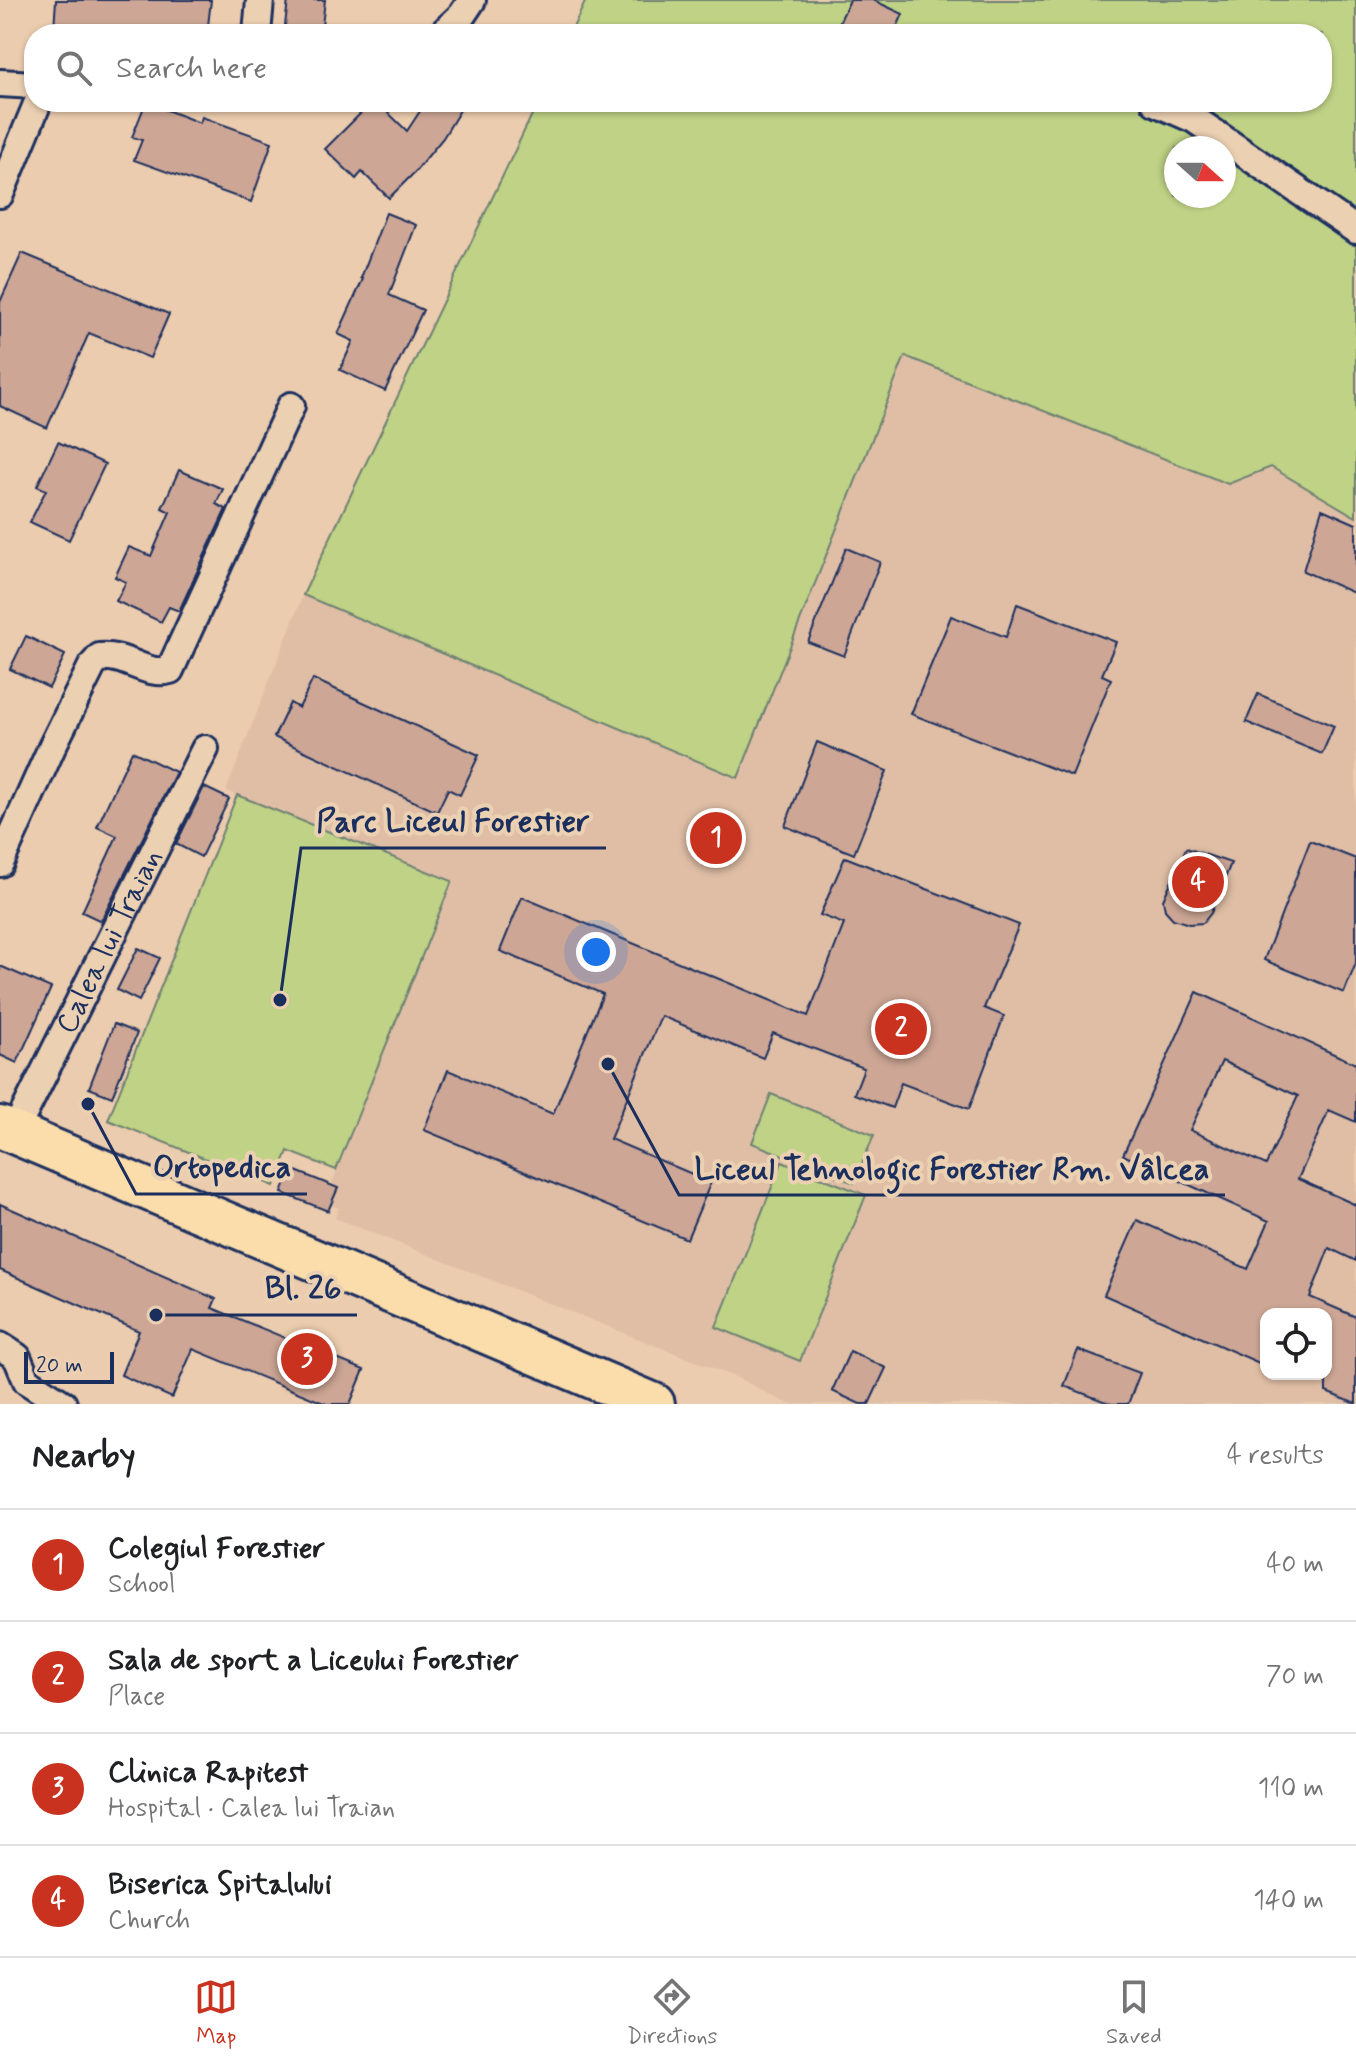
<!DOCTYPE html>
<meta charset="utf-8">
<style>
:root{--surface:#fff;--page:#f6f6f6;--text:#202124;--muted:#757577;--line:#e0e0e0;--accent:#c8321e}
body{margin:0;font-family:Mynerve,sans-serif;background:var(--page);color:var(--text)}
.controls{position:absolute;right:24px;bottom:24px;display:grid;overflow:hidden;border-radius:16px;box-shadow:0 2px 6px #0004}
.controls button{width:72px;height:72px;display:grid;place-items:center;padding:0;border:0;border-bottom:2px solid var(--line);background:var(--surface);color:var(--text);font:40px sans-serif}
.compass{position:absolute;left:1164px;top:136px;width:72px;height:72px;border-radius:50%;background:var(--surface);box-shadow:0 2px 6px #0004;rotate:111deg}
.scale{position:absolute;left:24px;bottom:20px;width:90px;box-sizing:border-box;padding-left:8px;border:4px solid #1b2f5e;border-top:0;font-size:22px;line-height:28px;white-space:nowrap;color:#1b2f5e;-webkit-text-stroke:6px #ebd0b2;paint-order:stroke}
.you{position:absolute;left:596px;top:952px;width:28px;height:28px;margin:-20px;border:6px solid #fff;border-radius:50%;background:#1a73e8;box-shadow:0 0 0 12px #1a73e833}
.badge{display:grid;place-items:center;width:52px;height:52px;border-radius:50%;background:var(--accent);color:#fff;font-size:26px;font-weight:700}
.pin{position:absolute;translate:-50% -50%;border:4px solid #fff;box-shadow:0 2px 8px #0006}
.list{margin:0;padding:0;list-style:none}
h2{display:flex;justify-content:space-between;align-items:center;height:104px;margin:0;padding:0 32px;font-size:34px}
h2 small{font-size:26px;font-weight:400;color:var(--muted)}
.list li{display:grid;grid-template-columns:52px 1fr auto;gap:24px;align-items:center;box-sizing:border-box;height:112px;padding:0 32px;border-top:2px solid var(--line)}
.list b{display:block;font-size:30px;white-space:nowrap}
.list p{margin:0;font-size:26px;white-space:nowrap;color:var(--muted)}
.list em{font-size:26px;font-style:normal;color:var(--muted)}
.icon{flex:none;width:44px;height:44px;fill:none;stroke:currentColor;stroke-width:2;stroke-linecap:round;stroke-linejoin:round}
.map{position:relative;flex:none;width:1356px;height:1404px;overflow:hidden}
.search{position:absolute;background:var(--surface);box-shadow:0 2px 6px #0004;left:24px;right:24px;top:24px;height:88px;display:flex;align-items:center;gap:20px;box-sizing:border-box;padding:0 28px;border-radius:32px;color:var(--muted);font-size:30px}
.sheet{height:552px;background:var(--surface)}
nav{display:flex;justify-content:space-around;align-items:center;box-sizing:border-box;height:112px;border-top:2px solid var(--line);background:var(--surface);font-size:22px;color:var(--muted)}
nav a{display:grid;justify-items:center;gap:4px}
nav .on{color:var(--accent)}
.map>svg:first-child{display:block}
.built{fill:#dfbea5;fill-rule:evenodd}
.green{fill:#bfd286;stroke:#6d8072;stroke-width:2;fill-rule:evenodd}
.building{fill:#cda695;stroke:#1b2f5e;stroke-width:2;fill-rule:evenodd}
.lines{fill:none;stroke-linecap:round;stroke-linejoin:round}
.street-casing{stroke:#1b2f5e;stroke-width:32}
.primary-casing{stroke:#1b2f5e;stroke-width:46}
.street{stroke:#ebd0b2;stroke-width:26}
.primary{stroke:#fbddab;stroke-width:40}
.labels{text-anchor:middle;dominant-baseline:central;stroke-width:8;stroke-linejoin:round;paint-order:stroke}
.street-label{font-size:30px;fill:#1b2f5e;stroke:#ebd0b2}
.leader{fill:none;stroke:#1b2f5e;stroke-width:3}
.callout-dot{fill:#1b2f5e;stroke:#ebd0b2;stroke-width:3}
.callout-label{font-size:32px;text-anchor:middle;font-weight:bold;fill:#1b2f5e;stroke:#ebd0b2;stroke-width:8;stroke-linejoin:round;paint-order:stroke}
</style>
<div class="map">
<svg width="1356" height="1404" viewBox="0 0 1356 1404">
<rect width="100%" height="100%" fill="#ecccae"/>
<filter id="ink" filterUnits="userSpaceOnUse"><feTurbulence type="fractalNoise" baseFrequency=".0125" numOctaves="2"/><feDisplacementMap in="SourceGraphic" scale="16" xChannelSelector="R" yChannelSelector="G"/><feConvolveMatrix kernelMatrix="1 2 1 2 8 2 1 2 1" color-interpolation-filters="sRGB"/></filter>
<g filter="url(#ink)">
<!-- built -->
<path class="built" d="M905,355L1228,484L1271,467L1356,517V1404H788L740,1379L335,1218L339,1208L324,1203L452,881L226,791L303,595L738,777ZM1266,1314H1326V1374H1266Z"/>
<!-- green -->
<g class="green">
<path d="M586,0H1356V517L1271,467L1228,484L905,356L738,778L303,595L538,102H1322V34H570ZM1176,148H1224V196H1176Z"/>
<polygon points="237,795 452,881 336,1170 288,1151 274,1186 108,1120"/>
<polygon points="771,1094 874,1135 854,1183 752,1143"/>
<polygon points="782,1162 866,1195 800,1361 716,1327"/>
</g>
<!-- building -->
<g class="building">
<polygon points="56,0 211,0 207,34 102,34 54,29"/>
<polygon points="288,0 325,0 321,34 284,34"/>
<polygon points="850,0 873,0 903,14 894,34 851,34 837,27"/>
<polygon points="146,102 200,123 202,117 272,142 251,202 134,160 142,140 132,137"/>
<polygon points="372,102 377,102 407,131 426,102 465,102 443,138 415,172 389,198 362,172 356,179 325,149"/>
<polygon points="386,213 416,225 389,295 423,310 385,391 340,370 353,341 338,334 363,279 361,278"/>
<polygon points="22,253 169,314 150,358 89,333 47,428 0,406 0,302"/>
<polygon points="58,442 105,464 69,540 30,522 46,490 37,486"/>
<polygon points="179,470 223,489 216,504 226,509 179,611 169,607 161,622 116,601 126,582 115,577 129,547 151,556 170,512 162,508"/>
<polygon points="1322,509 1356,524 1356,594 1303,571"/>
<polygon points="846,548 880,562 844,656 808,642"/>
<polygon points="1017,604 1116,642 1102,675 1111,679 1072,776 911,714 951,616 1006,637"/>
<polygon points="26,636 65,655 49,688 10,669"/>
<polygon points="313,679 479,755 460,795 448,789 437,812 274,737 290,703 299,708"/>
<polygon points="1258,694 1334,726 1322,754 1246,722"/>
<polygon points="817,742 887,771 854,854 785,826"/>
<polygon points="132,751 176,772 101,921 82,912 117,836 97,827"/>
<polygon points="204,787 229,799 201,857 176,844"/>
<polygon points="1310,841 1356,859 1356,963 1344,993 1264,960"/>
<polygon points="1186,848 1231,863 1211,913 1203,923 1189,924 1173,919 1165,910 1163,900"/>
<polygon points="845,857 1019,925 984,1008 1004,1016 969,1109 901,1083 892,1108 854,1094 864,1068 773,1033 763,1058 661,1016 610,1139 711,1182 687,1239 424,1130 448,1070 553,1114 603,994 500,951 522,897 808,1016 844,924 820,915"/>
<polygon points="138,948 160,958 139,1001 117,990"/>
<polygon points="0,966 51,988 17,1063 0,1055"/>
<path d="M1197,992L1356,1064V1122L1329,1110L1298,1179L1356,1205V1261L1329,1248L1310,1297L1356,1317V1404L1326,1392V1314H1266V1366L1104,1295L1137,1220L1248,1269L1269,1221L1123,1155ZM1222,1061L1298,1096L1266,1165L1190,1130Z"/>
<polygon points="114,1024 137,1033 112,1097 89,1088"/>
<polygon points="291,1169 338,1188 328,1211 282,1193"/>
<polygon points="0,1204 216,1299 212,1308 364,1370 350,1404 326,1404 193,1349 172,1398 121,1375 139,1331 0,1270"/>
<polygon points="1078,1350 1140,1373 1128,1404 1111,1404 1064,1386"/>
<polygon points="850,1351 886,1368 869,1404 860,1404 832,1391"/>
</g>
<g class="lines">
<!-- street casing -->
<g class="street-casing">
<g id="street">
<polyline points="257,34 260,0"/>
<polyline points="442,34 462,15 472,0"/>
<polyline points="0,83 34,85"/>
<polyline points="1155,102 1194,119 1356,230"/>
<polyline points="0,194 38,102"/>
<path d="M0,863L52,747L92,666L100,657C126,654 147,677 170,670L291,406"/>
<path id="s1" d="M14,1133L205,749"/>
<polyline points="0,1346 17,1357 27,1381 63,1404"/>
</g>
</g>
<!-- primary casing -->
<g class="primary-casing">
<polyline id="primary" points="0,1127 654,1404"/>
</g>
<!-- street -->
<use href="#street" class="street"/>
<!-- primary -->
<use href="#primary" class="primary"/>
</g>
</g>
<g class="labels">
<!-- street labels -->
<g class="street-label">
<text stroke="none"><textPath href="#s1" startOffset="214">Calea lui Traian</textPath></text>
</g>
</g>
<!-- callouts -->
<path class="leader" d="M280 1000L301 848H606M88 1104L136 1194H307M608 1064L679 1195H1225M156 1315L249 1315H357"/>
<g class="callout-dot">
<circle cx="280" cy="1000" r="8"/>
<circle cx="88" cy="1104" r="8"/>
<circle cx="608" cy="1064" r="8"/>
<circle cx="156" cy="1315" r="8"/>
</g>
<g class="callout-label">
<text x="453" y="831">Parc Liceul Forestier</text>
<text x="222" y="1177">Ortopedica</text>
<text x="952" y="1179">Liceul Tehnologic Forestier Rm. Vâlcea</text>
<text x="303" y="1298">Bl. 26</text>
</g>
</svg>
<div class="controls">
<button><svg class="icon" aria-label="locate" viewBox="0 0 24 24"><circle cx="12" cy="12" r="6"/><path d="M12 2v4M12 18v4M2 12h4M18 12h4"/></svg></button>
</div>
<svg class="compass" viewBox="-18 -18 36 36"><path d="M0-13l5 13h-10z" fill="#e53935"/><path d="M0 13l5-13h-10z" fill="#757577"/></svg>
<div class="scale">20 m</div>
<div class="you"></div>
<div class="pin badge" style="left:716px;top:838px">1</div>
<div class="pin badge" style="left:901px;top:1029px">2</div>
<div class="pin badge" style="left:307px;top:1359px">3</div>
<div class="pin badge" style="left:1198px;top:882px">4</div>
<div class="search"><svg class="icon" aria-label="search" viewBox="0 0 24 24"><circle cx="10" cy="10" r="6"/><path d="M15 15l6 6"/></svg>Search here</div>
</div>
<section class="sheet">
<h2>Nearby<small>4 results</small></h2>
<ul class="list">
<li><span class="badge">1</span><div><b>Colegiul Forestier</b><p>School</p></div><em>40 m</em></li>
<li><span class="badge">2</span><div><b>Sala de sport a Liceului Forestier</b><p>Place</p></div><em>70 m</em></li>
<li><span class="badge">3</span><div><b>Clinica Rapitest</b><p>Hospital · Calea lui Traian</p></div><em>110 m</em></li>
<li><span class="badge">4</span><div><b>Biserica Spitalului</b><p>Church</p></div><em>140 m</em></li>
</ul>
</section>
<nav>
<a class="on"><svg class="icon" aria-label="map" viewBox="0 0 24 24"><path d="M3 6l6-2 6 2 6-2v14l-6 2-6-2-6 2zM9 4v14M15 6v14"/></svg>Map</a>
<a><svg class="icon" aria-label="directions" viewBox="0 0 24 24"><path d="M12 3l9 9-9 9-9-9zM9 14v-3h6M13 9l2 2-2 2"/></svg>Directions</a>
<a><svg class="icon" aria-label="saved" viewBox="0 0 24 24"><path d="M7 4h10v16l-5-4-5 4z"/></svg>Saved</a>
</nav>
